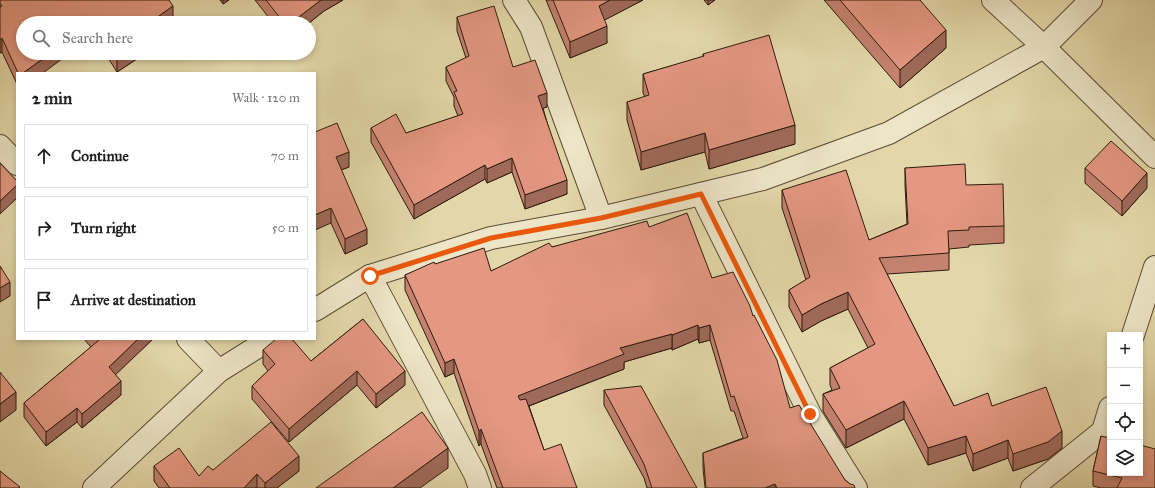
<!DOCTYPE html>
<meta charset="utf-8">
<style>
:root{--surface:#fff;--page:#f6f6f6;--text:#222;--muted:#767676;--line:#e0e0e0}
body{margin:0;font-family:"IM FELL Great Primer",serif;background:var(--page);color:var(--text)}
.controls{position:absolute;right:12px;bottom:12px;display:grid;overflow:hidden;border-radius:0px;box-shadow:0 2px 6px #0003}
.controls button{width:36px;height:36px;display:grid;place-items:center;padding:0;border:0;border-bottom:1px solid var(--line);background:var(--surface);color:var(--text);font:20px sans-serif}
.stop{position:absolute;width:12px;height:12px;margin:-9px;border:3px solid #ea580c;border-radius:50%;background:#fff}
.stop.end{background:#ea580c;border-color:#fff;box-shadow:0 1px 4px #0008}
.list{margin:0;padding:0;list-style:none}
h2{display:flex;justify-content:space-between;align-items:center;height:52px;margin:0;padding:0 16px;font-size:17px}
h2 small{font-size:13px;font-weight:400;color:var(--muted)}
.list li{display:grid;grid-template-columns:26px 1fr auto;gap:12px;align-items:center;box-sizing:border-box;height:64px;margin:0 8px 8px;padding:0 8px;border:1px solid var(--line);border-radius:0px}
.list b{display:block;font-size:15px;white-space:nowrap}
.list em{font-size:13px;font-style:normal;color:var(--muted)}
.icon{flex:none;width:22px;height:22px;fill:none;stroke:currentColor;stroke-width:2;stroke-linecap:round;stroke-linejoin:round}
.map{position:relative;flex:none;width:1155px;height:488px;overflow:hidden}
.search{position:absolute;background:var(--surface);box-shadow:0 2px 6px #0003;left:16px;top:16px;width:300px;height:44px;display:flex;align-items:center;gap:10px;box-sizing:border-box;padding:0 14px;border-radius:22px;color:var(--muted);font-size:15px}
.panel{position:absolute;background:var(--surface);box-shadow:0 2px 6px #0003;left:16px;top:72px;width:300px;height:268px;border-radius:0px}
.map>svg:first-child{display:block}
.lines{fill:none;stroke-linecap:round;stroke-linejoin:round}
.minor-casing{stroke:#5b4c34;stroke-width:24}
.tertiary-casing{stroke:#5b4c34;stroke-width:24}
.minor{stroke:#ede5c7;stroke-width:22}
.tertiary{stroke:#ede5c7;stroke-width:22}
.wall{fill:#c4826f;stroke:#2e1d0d}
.shaded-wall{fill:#a06a5a;stroke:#2e1d0d}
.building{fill:#e49781;stroke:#2e1d0d}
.route{stroke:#ea580c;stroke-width:5}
</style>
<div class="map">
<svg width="1155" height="488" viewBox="0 0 1155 488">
<rect width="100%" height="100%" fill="#e3d7a9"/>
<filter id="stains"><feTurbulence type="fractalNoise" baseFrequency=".005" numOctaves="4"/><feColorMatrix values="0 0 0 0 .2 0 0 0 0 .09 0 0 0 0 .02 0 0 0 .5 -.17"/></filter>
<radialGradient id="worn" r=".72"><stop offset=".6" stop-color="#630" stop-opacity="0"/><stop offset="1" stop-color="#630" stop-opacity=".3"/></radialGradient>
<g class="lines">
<!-- minor casing -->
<g class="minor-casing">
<g id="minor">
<polyline points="514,0 531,27 601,218"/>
<polyline points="993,0 1044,47 1155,157"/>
<polyline points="0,146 17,164"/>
<polyline points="701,194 810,414 856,488"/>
<polyline points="370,276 475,474 480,488"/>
<polyline points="1133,335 1155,267"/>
<polyline points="188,339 219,371"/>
<polyline points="1032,488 1103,431 1110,408"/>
</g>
</g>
<!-- tertiary casing -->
<g class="tertiary-casing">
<g id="tertiary">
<polyline points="315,310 370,276 491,238 601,218 763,179 889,133 1044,47 1091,0"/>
<polyline points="94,488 219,371 270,339"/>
</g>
</g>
<!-- minor -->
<use href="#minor" class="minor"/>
<!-- tertiary -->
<use href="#tertiary" class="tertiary"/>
</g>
<!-- wall -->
<g class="wall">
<polygon points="0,0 173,20 169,23 23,23 43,73 17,73 17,84 2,52 0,53"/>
<polygon points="220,0 229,0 223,4"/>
<polygon points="255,0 343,0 324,11 309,23 273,23"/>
<polygon points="546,0 643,0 604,20 607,43 570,58"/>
<polygon points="704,0 715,0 708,5"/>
<polygon points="824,0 920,0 946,48 900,88"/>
<polygon points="457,17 513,67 547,107 543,108 567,194 525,209 512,172 487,183 485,179 414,219 371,142 371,128 406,133 458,116 454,106 454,97 446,81 446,67 466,58 457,31"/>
<polygon points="105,53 146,53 117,72"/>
<polygon points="703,54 795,144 709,169 705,152 641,170 627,120 627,102 645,97 643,93 643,74 703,57"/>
<polygon points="315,132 349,167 341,170 367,244 345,254 331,223"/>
<polygon points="905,168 966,185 1004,226 1004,243 969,245 969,247 949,249 949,270 887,274 954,406 992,406 1062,448 1048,459 1013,471 1008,458 973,471 966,453 928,465 904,419 846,448 823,411 823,394 832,390 830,385 830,368 868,348 848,309 821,321 802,332 789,307 789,290 806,280 782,208 782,190 869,240 907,224 905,185"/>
<polygon points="1085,168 1147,188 1122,216 1085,183"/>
<polygon points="649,227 712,278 753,316 790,408 845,480 855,488 705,488 703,468 703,453 743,438 734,411 731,411 710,340 699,343 698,339 672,350 672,348 624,362 624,369 529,406 544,450 577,488 497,488 481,444 479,446 454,373 445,377 405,290 405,275 435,264 491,271 552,247"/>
<polygon points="363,319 405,385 376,408 357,385 289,442 252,399 252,386 268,371 263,364 263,350 311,361"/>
<polygon points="84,339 153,339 115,374 121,395 82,428 77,422 46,446 24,417 24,403 91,347"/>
<polygon points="604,390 697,488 647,488 644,478 604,405"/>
<polygon points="1101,436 1155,488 1101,488 1093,486 1093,471"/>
<polygon points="154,466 199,476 213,470 299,471 277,488 159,488 154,481"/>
</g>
<!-- shaded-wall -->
<g class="shaded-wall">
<polygon points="223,0 229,0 223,4"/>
<polygon points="321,0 343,0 324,11 309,23 291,23"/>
<polygon points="610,0 643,0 599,23 599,6"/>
<polygon points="708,0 715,0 708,5"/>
<polygon points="173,6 173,20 169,23 149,23"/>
<polygon points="607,26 607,43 570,58 570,42"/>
<polygon points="946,30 946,48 900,88 900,70"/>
<polygon points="2,38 2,52 0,53 0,40"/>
<polygon points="51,53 70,53 43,73 23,73"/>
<polygon points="125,53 146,53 117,72 117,58"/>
<polygon points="547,93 547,107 538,110 538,96"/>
<polygon points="795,125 795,144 709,169 709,150"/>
<polygon points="705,133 705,152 641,170 641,152"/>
<polygon points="349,152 349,167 336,172 336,157"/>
<polygon points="512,158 512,172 487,183 487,169"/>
<polygon points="485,165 485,179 414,219 414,205"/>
<polygon points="1147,173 1147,188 1122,216 1122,201"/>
<polygon points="567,180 567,194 525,209 525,195"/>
<polygon points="17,185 17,198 0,214 0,201"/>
<polygon points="331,208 331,223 315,230 315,215"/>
<polygon points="367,229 367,244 345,254 345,239"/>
<polygon points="10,282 10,296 0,302 0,288"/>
<polygon points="848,292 848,309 821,321 802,332 802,315 821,304"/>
<polygon points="698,325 698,339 672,350 672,335"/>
<polygon points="710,325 710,340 699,343 699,328"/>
<polygon points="672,334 672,348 624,362 624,369 518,410 518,396 620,348"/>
<polygon points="138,339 153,339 109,381 109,367"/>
<polygon points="454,359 454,373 445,377 445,363"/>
<polygon points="357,371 357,385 289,442 289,429"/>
<polygon points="405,371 405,385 376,408 376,394"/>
<polygon points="121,381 121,395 82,428 82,414"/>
<polygon points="16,392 16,410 0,422 0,404"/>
<polygon points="904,401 904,419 846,448 846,430"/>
<polygon points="77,408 77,422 46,446 46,432"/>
<polygon points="481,429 481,444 479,446 479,431"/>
<polygon points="1062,431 1062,448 1048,459 1013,471 1013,454"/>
<polygon points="966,436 966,453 928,465 928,448"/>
<polygon points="1008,440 1008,458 973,471 973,454"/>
<polygon points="448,448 448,468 420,488 393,488"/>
<polygon points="299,456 299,471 277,488 265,488 265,483"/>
<polygon points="257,474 257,488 244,488"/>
<polygon points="775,484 775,488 765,488"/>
</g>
<!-- building -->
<g class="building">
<polygon points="0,0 169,0 173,6 149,23 94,23 94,22 92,23 23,23 23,53 51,53 23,73 18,73 2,38 0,40 0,7 2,6 0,3"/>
<polygon points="266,0 321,0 291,23 284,23"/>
<polygon points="553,0 610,0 599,6 607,26 570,42"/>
<polygon points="840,0 920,0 946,30 900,70"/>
<polygon points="494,6 513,67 535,60 547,93 538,96 567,180 525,195 512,158 487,169 485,165 414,205 371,128 396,114 406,133 463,114 454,92 457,91 446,67 469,56 457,17"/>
<polygon points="769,35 795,125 709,150 705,133 641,152 627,102 649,95 643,74 704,56 703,54"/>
<polygon points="114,53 125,53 117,58"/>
<polygon points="337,123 349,152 336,157 367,229 345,239 331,208 315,215 315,132"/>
<polygon points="1111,141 1147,173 1122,201 1085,168"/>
<polygon points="0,163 17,181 17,185 0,201"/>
<polygon points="965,164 966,185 1003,184 1004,226 969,227 969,230 948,231 949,253 879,258 954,406 988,393 992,406 1046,387 1062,431 1048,442 1013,454 1008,440 973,454 966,436 928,448 904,401 846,430 823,394 840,388 830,368 875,344 848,292 821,304 802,315 789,290 810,277 782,190 846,170 869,240 908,224 905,168"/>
<polygon points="687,213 712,278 733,272 750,306 753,316 754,315 777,360 790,408 799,405 845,480 850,484 854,485 855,488 777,488 775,484 765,488 706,488 703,453 748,437 734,396 731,397 710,325 699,328 698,325 672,335 672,334 620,348 624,354 518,396 520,400 526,399 544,450 561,444 577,488 503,488 481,429 479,431 454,359 445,363 405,275 434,262 435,264 484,248 491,271 549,243 552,247 647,221 649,227"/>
<polygon points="0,266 10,282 0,288"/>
<polygon points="363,319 405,371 376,394 357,371 289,429 252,386 275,364 263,350 276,339 292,339 311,361"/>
<polygon points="97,339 138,339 109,367 121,381 82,414 77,408 46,432 24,403 99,340"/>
<polygon points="0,372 16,392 0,404"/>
<polygon points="641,386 697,488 652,488 644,464 604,390"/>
<polygon points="422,412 448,448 393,488 316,488"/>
<polygon points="271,422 299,456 265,483 257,474 244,488 170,488 154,466 179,448 199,476 208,466 213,470"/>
<polygon points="1101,436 1110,438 1110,473 1140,473 1140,445 1155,449 1155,488 1117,488 1122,478 1093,471"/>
<polygon points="0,471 20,487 19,488 0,488"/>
</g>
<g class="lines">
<!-- route -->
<polyline class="route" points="370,276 491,238 601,218 701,194 810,414"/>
</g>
<rect width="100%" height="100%" filter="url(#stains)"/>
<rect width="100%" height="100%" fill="url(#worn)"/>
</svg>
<div class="controls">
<button>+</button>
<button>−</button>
<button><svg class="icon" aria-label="locate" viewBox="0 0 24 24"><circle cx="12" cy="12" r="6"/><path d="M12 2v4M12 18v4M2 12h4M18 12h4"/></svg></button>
<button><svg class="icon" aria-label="layers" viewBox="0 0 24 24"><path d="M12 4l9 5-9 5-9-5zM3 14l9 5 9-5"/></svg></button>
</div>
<div class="stop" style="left:370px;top:276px"></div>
<div class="stop end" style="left:810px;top:414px"></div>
<div class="search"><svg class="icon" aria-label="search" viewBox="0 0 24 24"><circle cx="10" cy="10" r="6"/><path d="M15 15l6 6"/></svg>Search here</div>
<section class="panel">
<h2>2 min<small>Walk · 120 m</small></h2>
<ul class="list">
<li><svg class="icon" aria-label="ahead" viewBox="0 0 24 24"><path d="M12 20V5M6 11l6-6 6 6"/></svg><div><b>Continue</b></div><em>70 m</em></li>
<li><svg class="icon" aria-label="right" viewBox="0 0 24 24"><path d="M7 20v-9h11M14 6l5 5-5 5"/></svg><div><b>Turn right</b></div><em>50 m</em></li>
<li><svg class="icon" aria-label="arrive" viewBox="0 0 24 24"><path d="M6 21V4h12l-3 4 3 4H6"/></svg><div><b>Arrive at destination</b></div></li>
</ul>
</section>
</div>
